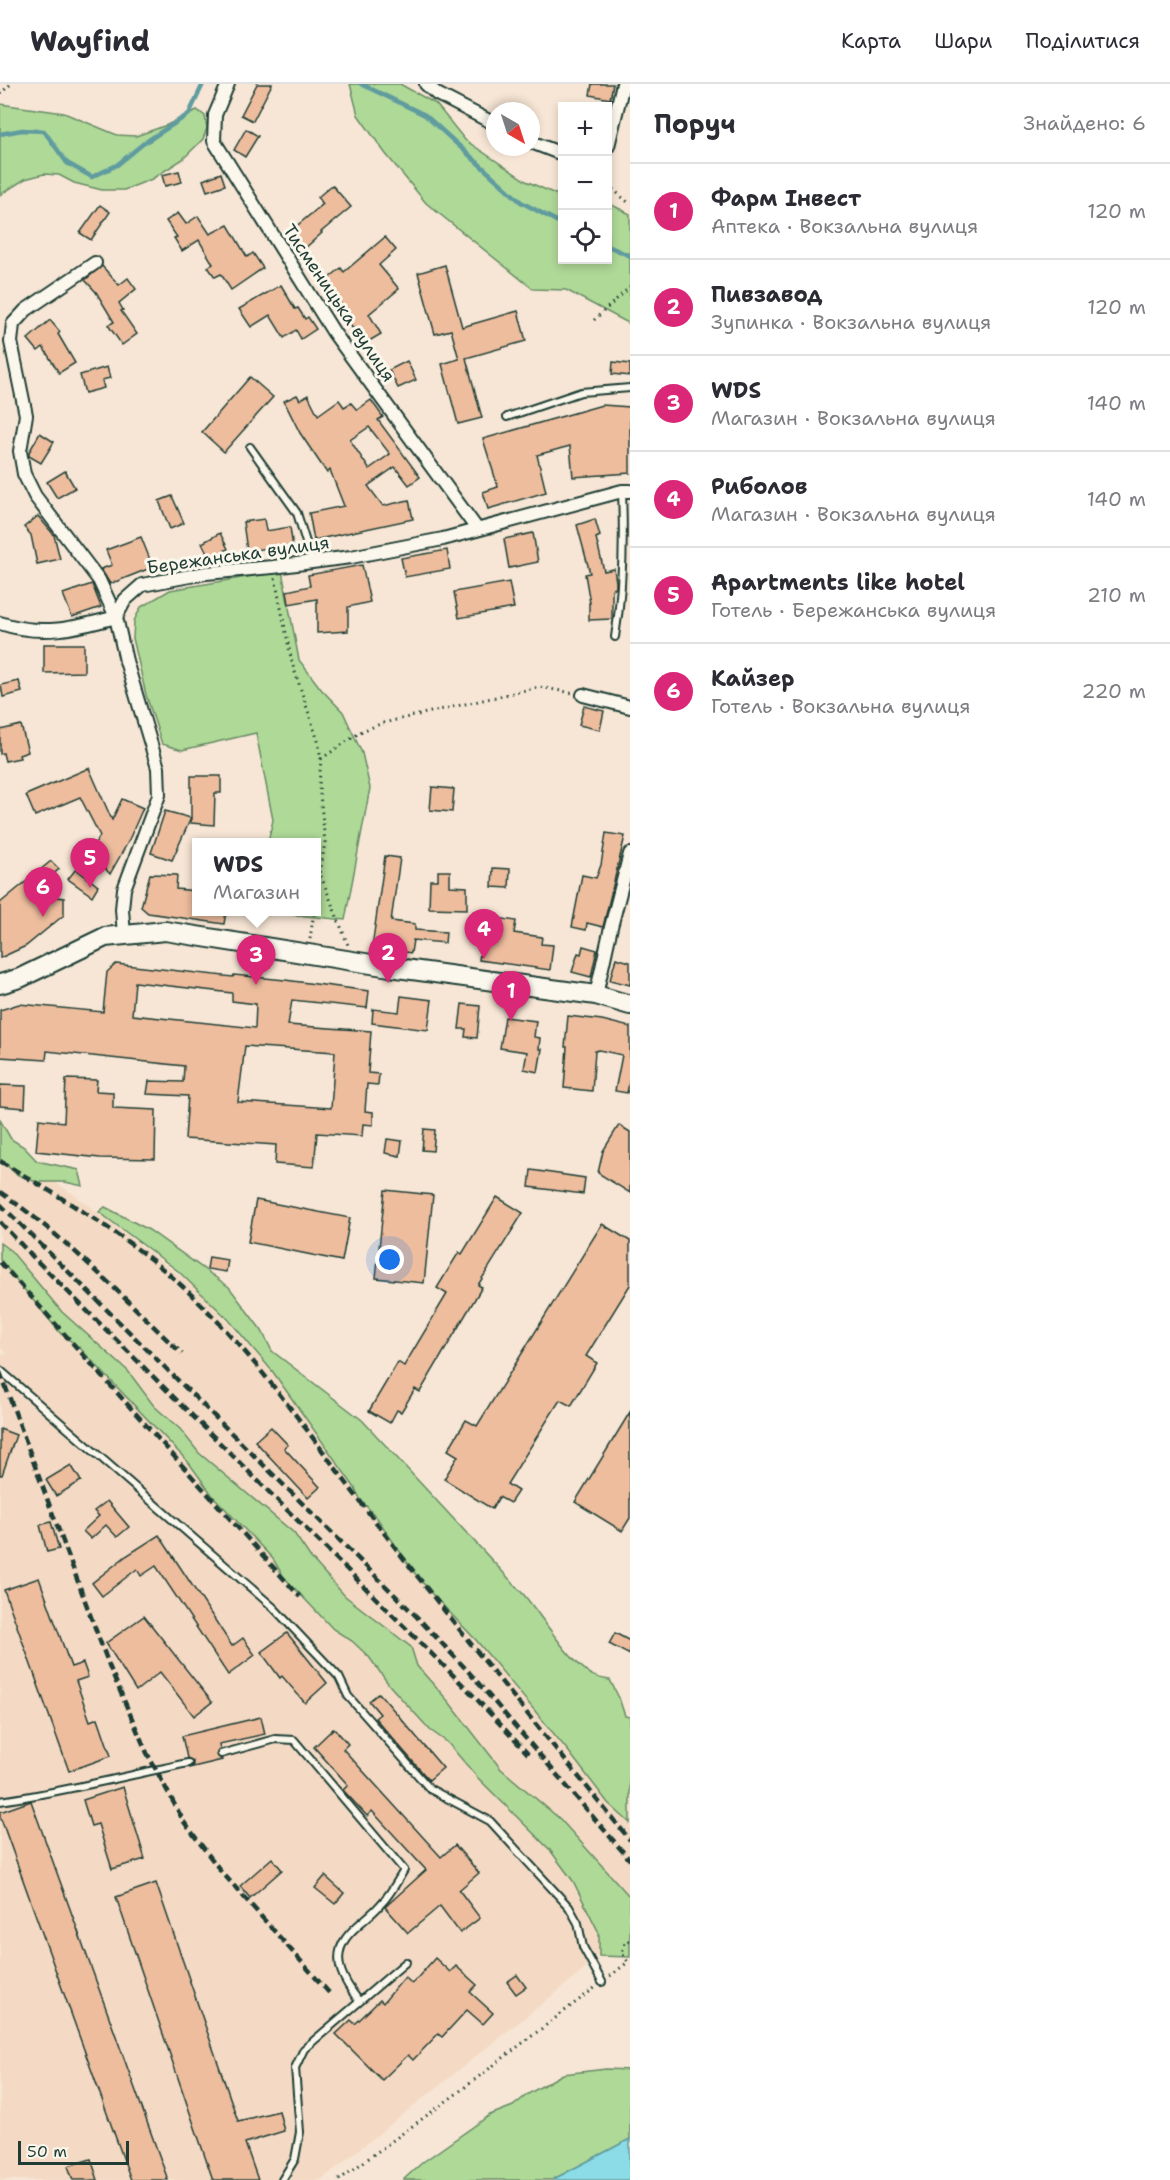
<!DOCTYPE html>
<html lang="uk">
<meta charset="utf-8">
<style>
:root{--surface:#fff;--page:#f2f2f3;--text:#2b2b33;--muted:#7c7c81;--line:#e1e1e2;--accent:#db2777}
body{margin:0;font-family:"Shantell Sans",sans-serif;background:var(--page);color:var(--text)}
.controls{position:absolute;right:18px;top:18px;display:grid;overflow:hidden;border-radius:0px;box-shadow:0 3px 9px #0003}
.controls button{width:54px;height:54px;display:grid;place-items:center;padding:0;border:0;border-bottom:2px solid var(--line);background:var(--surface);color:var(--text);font:30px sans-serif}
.compass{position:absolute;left:486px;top:18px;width:54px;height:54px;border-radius:50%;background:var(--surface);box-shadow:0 3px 9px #0003;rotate:141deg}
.scale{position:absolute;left:18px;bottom:15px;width:111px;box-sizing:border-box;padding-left:6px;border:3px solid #1f3d34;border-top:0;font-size:16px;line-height:21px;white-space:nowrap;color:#1f3d34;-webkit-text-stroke:4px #fbf7ec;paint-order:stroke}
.you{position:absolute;left:390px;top:1176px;width:21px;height:21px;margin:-15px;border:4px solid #fff;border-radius:50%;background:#1a73e8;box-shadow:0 0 0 9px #1a73e833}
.badge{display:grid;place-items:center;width:39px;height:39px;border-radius:50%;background:var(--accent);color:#fff;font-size:20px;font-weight:700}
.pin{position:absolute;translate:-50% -50px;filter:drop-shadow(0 2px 3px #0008)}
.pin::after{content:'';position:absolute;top:32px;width:21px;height:18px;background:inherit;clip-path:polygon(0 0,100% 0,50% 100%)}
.popup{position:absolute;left:192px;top:754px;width:129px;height:78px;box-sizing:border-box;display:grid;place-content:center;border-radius:0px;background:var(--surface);filter:drop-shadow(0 2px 4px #0005);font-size:20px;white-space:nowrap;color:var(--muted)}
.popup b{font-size:22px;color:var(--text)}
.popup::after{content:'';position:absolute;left:50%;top:100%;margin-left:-12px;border:12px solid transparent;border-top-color:var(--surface)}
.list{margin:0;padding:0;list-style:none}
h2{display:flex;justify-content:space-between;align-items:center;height:78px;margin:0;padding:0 24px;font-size:26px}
h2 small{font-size:20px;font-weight:400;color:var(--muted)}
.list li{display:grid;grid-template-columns:39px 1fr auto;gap:18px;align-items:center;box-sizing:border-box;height:96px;padding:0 24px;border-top:2px solid var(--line)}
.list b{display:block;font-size:22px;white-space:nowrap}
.list p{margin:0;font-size:20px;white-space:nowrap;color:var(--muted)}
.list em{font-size:20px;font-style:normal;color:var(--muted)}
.icon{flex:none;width:33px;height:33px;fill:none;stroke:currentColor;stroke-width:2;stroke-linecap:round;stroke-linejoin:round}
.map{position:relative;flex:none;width:630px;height:2096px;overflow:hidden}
header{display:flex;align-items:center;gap:36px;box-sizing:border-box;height:84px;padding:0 30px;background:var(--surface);border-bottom:2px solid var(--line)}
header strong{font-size:28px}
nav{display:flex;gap:33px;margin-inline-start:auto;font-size:21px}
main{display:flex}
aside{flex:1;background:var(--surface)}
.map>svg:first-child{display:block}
.built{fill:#f4dac4}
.green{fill:#afd997;stroke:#678b66;stroke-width:1.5}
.water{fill:#8bdce7;stroke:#609c9f;stroke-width:1.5}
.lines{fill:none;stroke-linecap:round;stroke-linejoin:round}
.stream{stroke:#609c9f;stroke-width:4.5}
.building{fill:#eebd9e;stroke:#1f3d34;stroke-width:1.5;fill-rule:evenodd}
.lane-casing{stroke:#1f3d34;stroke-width:10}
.street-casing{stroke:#1f3d34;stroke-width:16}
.primary-casing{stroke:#1f3d34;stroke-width:22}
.path{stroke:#1f3d34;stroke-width:3;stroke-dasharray:1.5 4.5;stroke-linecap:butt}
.lane{stroke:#fbf7ec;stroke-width:6}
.street{stroke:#fbf7ec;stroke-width:12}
.primary{stroke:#fbf7ec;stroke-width:18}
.rail{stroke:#1f3d34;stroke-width:4.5;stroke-dasharray:9 4.5;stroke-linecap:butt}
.labels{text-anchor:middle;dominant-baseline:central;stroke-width:6;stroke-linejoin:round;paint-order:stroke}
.street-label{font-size:18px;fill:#1f3d34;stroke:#fbf7ec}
</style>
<header>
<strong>Wayfind</strong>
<nav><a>Карта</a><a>Шари</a><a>Поділитися</a></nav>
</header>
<main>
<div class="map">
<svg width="630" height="2096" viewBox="0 0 630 2096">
<rect width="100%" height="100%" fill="#f7e6d5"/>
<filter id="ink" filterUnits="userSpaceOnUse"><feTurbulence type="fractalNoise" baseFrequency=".0167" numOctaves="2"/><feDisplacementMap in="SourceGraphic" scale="12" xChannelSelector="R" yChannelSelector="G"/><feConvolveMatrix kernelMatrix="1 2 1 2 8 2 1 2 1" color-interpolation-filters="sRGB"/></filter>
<g filter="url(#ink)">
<!-- built -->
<polygon class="built" points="0,1064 75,1111 200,1207 338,1362 630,1730 630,1839 624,1842 578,1891 321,2096 0,2096 0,1270 7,1271 0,1262"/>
<!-- green -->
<g class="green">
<polygon points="350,0 400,0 436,20 465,56 526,97 562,113 562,176 608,176 608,119 630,130 630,240 566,206 533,205 426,119 385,69 358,31"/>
<polygon points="0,20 64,29 117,51 136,52 167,41 197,26 205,32 207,44 203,55 183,75 152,95 124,106 102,106 74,99 59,91 44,90 25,95 0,111"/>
<polygon points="282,487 299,576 321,605 343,628 362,669 370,704 345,836 267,828 316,828 316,758 268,758 273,736 256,649 182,666 162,660 146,611 133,554 134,537 141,523 170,506"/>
<polygon points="0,1036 11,1055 24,1063 37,1077 79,1086 83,1102 65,1098 36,1098 16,1090 0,1075"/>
<path d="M105,1123L149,1146L229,1203L262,1247L272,1267L362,1336L524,1511C544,1535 566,1574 592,1591C596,1594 604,1595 610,1596L619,1614L625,1632L630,1633V1739L608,1719L569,1668L476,1556L432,1510L413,1487L377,1434L360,1415L355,1404L273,1288L228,1235L178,1187L99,1128Z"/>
<polygon points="0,1159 11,1167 62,1228 128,1287 154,1322 180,1345 199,1369 294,1449 311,1474 345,1512 411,1563 417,1582 449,1618 501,1685 560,1735 630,1813 630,1873 599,1872 599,1849 573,1797 550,1766 477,1693 447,1658 430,1646 390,1602 369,1573 352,1557 333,1545 283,1492 273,1475 213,1412 189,1379 79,1263 61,1250 0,1176"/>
<polygon points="606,1985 630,1986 630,2055 552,2096 403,2096 423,2078 490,2031 513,2022 528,2010 547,1999 563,1990"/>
</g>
<!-- water -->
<polygon class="water" points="630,2055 630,2096 552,2096"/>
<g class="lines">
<!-- stream -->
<g class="stream">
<polyline points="361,0 425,31 521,118 562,140"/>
<polyline points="0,50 22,46 44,47 67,79 92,93 117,81 144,59 189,30 203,0"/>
<polyline points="608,162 630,172"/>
</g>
</g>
<!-- building -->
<g class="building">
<polygon points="257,0 272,0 253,37 241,31"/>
<polygon points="592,0 613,0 610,15 590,11"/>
<polygon points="246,45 258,52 245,73 234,66"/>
<polygon points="179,87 182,98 165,102 162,91"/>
<polygon points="221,89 225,101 207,107 203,96"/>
<polygon points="332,101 351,123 321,148 322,149 303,166 288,149 323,120 318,113"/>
<polygon points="100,121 110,128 91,156 80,149"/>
<polygon points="178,129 186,140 198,132 210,150 228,141 247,173 253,169 263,184 231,206 221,190 215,193 208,183 213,180 199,156 182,167 174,154 177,153 166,137"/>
<polygon points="385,153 396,166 379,181 399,205 369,230 381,250 364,260 354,244 353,245 341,228 345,225 323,199 341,184 344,188"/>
<polygon points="445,181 462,243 518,227 526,257 466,274 482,334 458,340 442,280 459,275 451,246 435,250 418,189"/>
<polygon points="102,182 119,201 128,194 136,205 119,219 123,226 121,227 137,250 122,261 108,241 114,238 96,208 85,196"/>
<polygon points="281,201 295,225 298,224 305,235 308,233 316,245 301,255 296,246 284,254 270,231 251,243 239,225"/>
<polygon points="50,236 60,248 58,250 75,279 59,289 43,263 38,267 28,255"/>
<polygon points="407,277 416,296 398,304 389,286"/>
<polygon points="613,278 630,280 630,292 612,290"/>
<polygon points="107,283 110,294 102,296 104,304 85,309 80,291"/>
<polygon points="250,293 273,313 224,368 202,348"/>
<path d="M297,311L300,316L308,311L318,331L339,316L344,323L351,319L357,326L371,316L383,333L378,336L420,393L409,401L395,383L368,402L383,422L409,416L413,435L314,456L309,429L344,422L330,386L327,389L300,349L284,317ZM369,343L390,370L369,385L350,356Z"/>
<polygon points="602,321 630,323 630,389 573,393 570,362 537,371 546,408 488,425 483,408 498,403 483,355"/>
<polygon points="40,349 54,358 41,379 29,372 29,368"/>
<polygon points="65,387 75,404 57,414 47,398"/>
<polygon points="172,412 184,439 170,445 159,417"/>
<polygon points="38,432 54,451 60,475 37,480 31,451 24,443"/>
<polygon points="264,435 266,447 290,443 293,464 275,467 275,463 247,467 243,438"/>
<polygon points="595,435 600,452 596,454 604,487 614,485 616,498 616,504 612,505 612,535 589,536 589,519 590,519 585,490 590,489 577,441"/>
<polygon points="220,449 228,465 210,474 202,459"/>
<polygon points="533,449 538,478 509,484 504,455"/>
<polygon points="141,453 153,483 110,500 101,485 112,481 106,466"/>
<polygon points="447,466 450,485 405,493 401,474"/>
<polygon points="362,481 370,518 348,523 348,547 317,549 317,515 289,520 287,507 310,502 308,491"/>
<polygon points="509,498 514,524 459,534 454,508"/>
<polygon points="92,500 101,523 72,533 63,510"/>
<polygon points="44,560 84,560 84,588 44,589"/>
<polygon points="19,597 22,608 3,613 1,601"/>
<polygon points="584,622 604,627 600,646 579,641"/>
<polygon points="21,641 28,668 19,671 20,674 5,677 3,669 0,670 0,646"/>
<polygon points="89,684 112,736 122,715 143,724 128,758 110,790 90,768 100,752 80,713 35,732 26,711"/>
<polygon points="191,692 221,692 221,709 215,709 214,741 191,739 191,734 172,776 151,769 165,727 191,734"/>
<polygon points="432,703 454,705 452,728 430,726"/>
<polygon points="606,749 625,752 603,843 587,839 586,846 572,843 582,791 596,794 601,781"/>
<polygon points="385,772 400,774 391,837 415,840 415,846 446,848 445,859 413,856 411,869 372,863"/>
<polygon points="51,777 59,785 33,810 64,814 64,831 26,862 0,874 0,819"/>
<polygon points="493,784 510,785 509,804 492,803"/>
<polygon points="76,785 98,802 92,812 68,795"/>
<polygon points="438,787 450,787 450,802 467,803 467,825 429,824 430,796 438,796"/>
<polygon points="150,790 177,791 176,805 196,807 196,828 226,828 224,840 148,829 141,823"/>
<polygon points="485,832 516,837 514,849 542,853 541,860 553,861 550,886 479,876"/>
<polygon points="583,862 597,866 591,893 572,888 578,869 581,870"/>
<polygon points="616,874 630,878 630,901 610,896"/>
<path d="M116,880L233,893L234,891L285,896L369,907L367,924L292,916L288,941L371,947L368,989L379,990L378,1001L367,1000L365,1027L373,1028V1041L363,1040L362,1052L317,1049L314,1083L275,1080L276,1061L185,1055L188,1012L147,1010L149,997L183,998L184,982L47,967L46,976L0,973V926L19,920L103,928L107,888ZM135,898L232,909V917L256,920L255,944L132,931ZM245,962L335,968L331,1024L238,1018Z"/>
<polygon points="401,912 432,916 428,946 372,939 373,925 399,928"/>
<polygon points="462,920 480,922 477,954 465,953 466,945 459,945"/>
<polygon points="568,932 602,936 630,943 630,994 627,1009 615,1007 622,971 599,966 595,967 592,1007 564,1004 567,963 565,963"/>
<polygon points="505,933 536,937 534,953 540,954 539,965 542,965 538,988 524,985 527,968 500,964"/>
<polygon points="66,995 97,996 96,1007 113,1008 113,1024 156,1026 155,1075 100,1074 36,1067 39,1035 64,1038"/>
<polygon points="0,1001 26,1002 25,1024 0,1022"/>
<polygon points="619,1041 630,1048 630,1109 598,1089 603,1067"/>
<polygon points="424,1045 435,1046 433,1067 422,1066"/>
<polygon points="387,1055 402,1057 400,1072 385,1069"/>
<polygon points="531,1086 585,1094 583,1110 529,1103"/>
<polygon points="385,1106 433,1111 424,1199 376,1194"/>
<polygon points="497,1113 523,1129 478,1201 482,1203 420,1308 415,1305 401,1328 397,1326 390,1339 369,1327 398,1278 404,1282 447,1210 437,1204 459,1168 462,1170"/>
<polygon points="256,1116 350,1134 342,1177 248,1158"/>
<polygon points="602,1140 630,1157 630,1201 586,1272 597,1279 571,1322 560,1316 507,1400 518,1407 510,1419 499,1413 492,1425 444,1395 458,1372 448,1366 466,1336 477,1342"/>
<polygon points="209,1173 228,1176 226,1188 207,1185"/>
<polygon points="630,1328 630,1434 622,1447 575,1418"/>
<polygon points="271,1343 288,1361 284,1364 320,1403 308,1414 255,1357"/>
<polygon points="0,1345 16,1351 2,1391 0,1391"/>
<polygon points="71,1381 81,1397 56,1412 46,1396"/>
<polygon points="107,1417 129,1443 117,1453 106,1441 91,1455 83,1447 99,1432 94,1427"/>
<polygon points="51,1438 59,1465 47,1468 40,1441"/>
<polygon points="159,1451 232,1562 243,1554 255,1571 228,1591 156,1482 141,1492 137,1485 102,1512 92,1499 126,1472"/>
<polygon points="39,1494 71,1583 83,1579 88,1593 76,1597 90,1637 98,1634 111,1672 69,1687 4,1506"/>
<polygon points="144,1532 212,1618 194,1632 160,1588 136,1607 106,1559"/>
<polygon points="287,1549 327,1599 305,1619 282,1592 280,1594 261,1568"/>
<polygon points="615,1549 630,1557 630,1571 609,1560"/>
<polygon points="379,1609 443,1684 429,1696 375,1634 380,1630 369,1617"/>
<polygon points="261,1633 265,1650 219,1660 220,1665 216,1671 222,1676 189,1684 193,1681 193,1677 187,1674 182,1652"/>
<polygon points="334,1644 348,1660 343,1665 441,1773 455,1761 479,1789 459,1806 480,1834 460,1849 440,1822 408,1849 385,1823 426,1786 372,1727 367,1732 343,1706 348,1701 314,1663"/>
<polygon points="123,1703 145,1775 112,1785 98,1740 91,1742 83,1716"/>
<polygon points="31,1717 168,2096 131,2096 0,1732 0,1728"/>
<polygon points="272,1774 282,1786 250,1814 240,1802"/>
<polygon points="325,1792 344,1809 335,1820 315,1804"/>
<polygon points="156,1799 238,2037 279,2027 284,2047 245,2059 258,2096 213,2096 116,1813"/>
<polygon points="435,1874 450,1888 456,1882 477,1901 470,1908 493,1929 483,1940 467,1926 442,1953 438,1950 413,1976 408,1971 382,1996 336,1950 351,1936 355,1940 380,1916 383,1919 405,1893 412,1900"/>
<polygon points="517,1891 526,1903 516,1910 507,1898"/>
<polygon points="91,2075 98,2096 73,2096 68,2082"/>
</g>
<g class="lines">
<!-- lane casing -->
<g class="lane-casing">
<g id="lane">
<polyline points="507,333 581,308 630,304"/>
<polyline points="250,363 297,429 312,478"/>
<path d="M615,553C623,505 624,456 622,408"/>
<polyline points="0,1286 273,1523 339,1593 348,1612 430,1705 490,1737 569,1823 578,1839 583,1863 602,1898"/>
<path d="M221,1670L275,1655L294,1656L404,1786C397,1798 390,1811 380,1821C370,1833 355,1841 346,1854C330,1876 345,1899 359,1917"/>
<path d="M0,1717C63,1708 125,1692 188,1679"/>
<polyline points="282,2096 295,2075 300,2048 295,1984 304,1965 406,1878"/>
</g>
</g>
<!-- street casing -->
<g class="street-casing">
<g id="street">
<polyline points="228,0 215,31 214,57 334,249 477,445"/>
<polyline points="426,0 437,10 495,40"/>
<polyline points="531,58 562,70"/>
<polyline points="608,62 623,0"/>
<path d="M0,539C42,553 75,544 116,533L99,496L35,412L24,390L20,367L26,331L11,258L13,240L26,226L95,179"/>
<polyline points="583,611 630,623"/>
<polyline points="124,851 122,825 124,805 159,711 158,684 126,577 116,533 125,516 142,501 206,489 273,483 351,473 443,455 622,407 630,407"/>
<polyline points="596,911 611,843 630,770"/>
</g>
</g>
<!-- primary casing -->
<g class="primary-casing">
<polyline id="primary" points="0,900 20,894 105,853 165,847 390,883 596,911 630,921"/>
</g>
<!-- path -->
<g class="path">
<polyline points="0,10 11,0"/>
<polyline points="608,101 630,120"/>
<polyline points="594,236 630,203"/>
<polyline points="275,494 292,579 318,657 321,675 319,701 325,758 316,817"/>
<polyline points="321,675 362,647 383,639 539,603 573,609"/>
<polyline points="321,792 348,861"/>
<polyline points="310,855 314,828"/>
<polyline points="610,1892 628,1878 622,1869 625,1859 630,1856"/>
<polyline points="339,2096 456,2010 596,1903"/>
</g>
<!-- lane -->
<use href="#lane" class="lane"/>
<!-- street -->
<use href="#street" class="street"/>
<!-- primary -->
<use href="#primary" class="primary"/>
<!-- rail -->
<g class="rail">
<path d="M0,1077C63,1115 128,1152 182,1202C258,1272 315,1359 378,1441C459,1548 546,1652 630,1756"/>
<path d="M0,1108C67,1154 124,1214 182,1270"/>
<polyline points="0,1120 417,1533 467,1586 630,1776"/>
<polyline points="0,1138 34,1174 470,1608 528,1670"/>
<polyline points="0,1178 300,1513"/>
<polyline points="0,1288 110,1584 147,1669 184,1738 220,1786 331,1911"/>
</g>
</g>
</g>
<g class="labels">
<!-- street labels -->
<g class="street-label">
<text transform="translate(339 219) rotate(56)">Тисменицька вулиця</text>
<text transform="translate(238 471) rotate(-8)">Бережанська вулиця</text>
</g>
</g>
</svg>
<div class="controls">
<button>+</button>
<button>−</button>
<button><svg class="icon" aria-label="locate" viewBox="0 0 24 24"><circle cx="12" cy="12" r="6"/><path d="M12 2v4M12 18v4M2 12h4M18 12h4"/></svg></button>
</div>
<svg class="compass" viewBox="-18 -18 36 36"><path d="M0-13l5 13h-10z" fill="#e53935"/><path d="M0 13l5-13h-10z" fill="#7c7c81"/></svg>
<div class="scale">50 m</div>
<div class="you"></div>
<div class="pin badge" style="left:511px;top:937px">1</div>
<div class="pin badge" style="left:388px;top:899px">2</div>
<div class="pin badge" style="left:256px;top:901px">3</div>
<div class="popup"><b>WDS</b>Магазин</div>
<div class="pin badge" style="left:484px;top:875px">4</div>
<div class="pin badge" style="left:90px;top:804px">5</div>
<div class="pin badge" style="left:43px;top:833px">6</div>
</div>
<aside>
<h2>Поруч<small>Знайдено: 6</small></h2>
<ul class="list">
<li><span class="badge">1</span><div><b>Фарм Інвест</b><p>Аптека · Вокзальна вулиця</p></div><em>120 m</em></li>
<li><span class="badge">2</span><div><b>Пивзавод</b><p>Зупинка · Вокзальна вулиця</p></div><em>120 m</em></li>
<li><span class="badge">3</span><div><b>WDS</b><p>Магазин · Вокзальна вулиця</p></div><em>140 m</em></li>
<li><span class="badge">4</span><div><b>Риболов</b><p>Магазин · Вокзальна вулиця</p></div><em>140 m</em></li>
<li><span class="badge">5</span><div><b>Apartments like hotel</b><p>Готель · Бережанська вулиця</p></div><em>210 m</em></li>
<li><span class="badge">6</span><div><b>Кайзер</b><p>Готель · Вокзальна вулиця</p></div><em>220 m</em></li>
</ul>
</aside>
</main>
